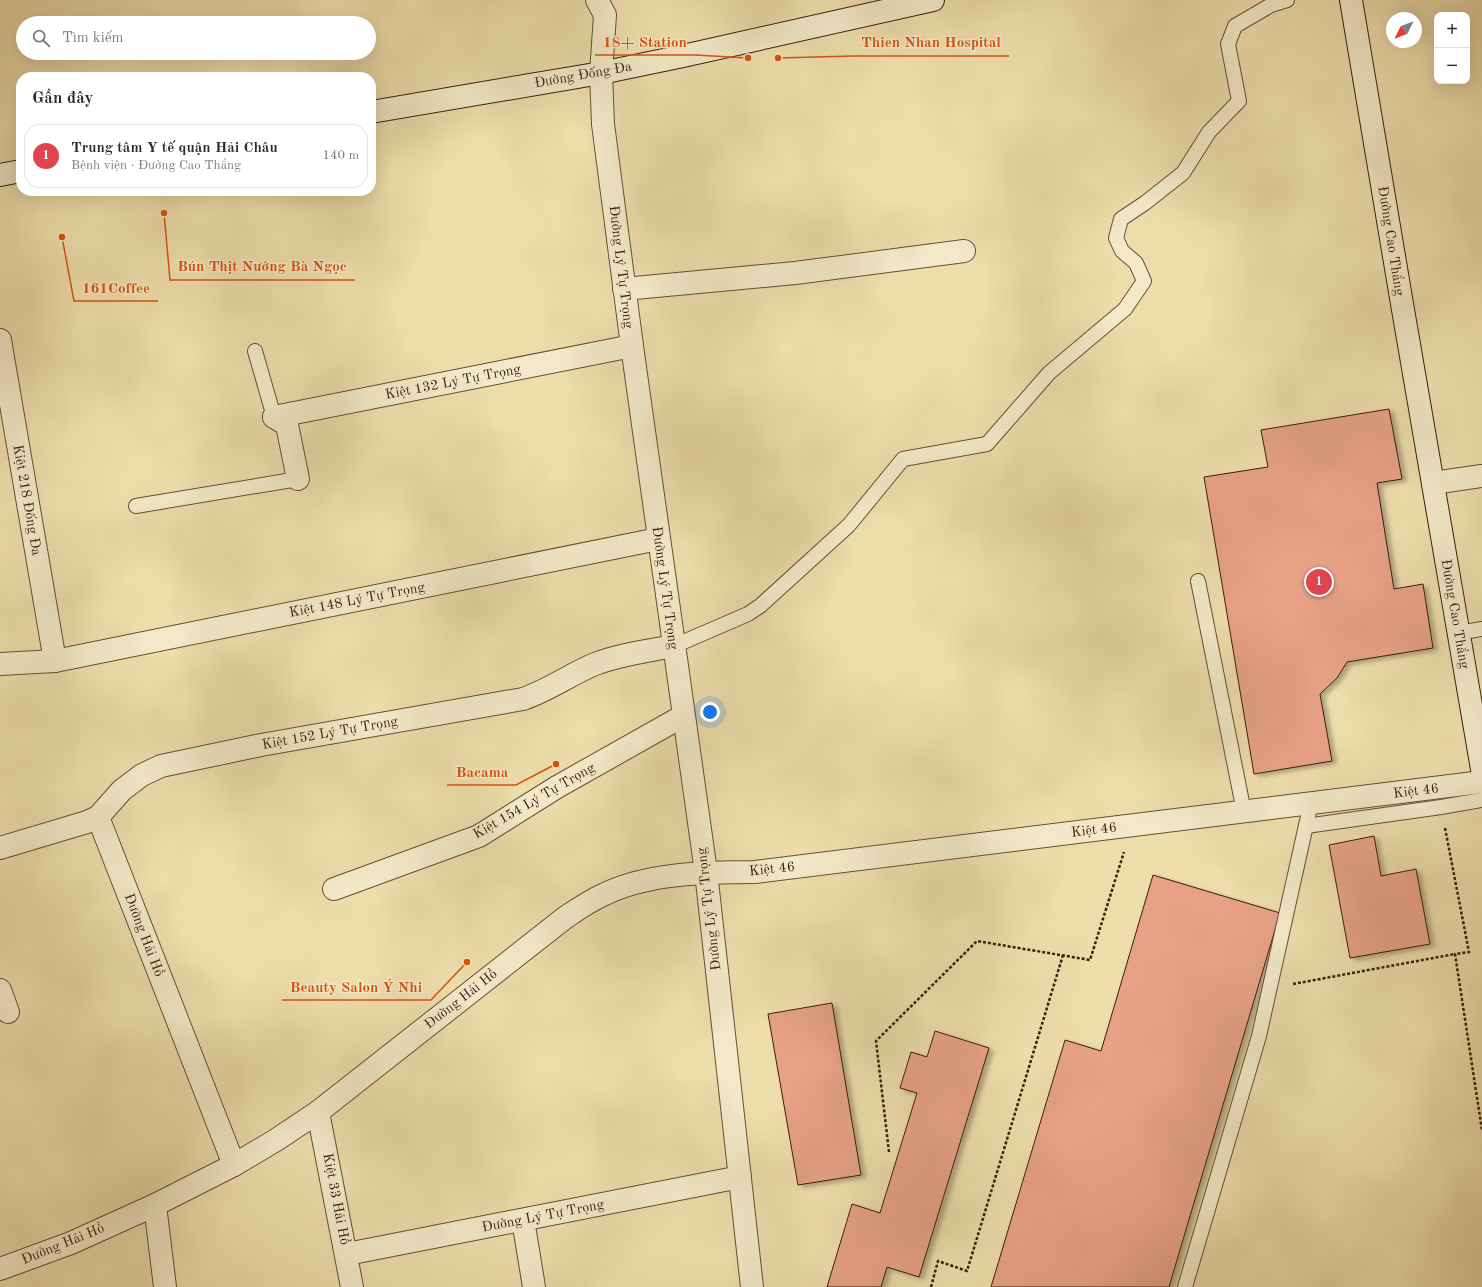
<!DOCTYPE html>
<html lang="vi">
<meta charset="utf-8">
<style>
:root{--surface:#fff;--page:#f2f2f3;--text:#2b2b33;--muted:#7c7c81;--line:#e1e1e2;--accent:#0b8043}
body{margin:0;font-family:"Old Standard TT",serif;background:var(--page);color:var(--text)}
.controls{position:absolute;right:12px;top:12px;display:grid;overflow:hidden;border-radius:8px;box-shadow:0 4px 16px #0002}
.controls button{width:36px;height:36px;display:grid;place-items:center;padding:0;border:0;border-bottom:1px solid var(--line);background:var(--surface);color:var(--text);font:20px sans-serif}
.compass{position:absolute;left:1386px;top:12px;width:36px;height:36px;border-radius:50%;background:var(--surface);box-shadow:0 4px 16px #0002;rotate:227deg}
.you{position:absolute;left:710px;top:712px;width:14px;height:14px;margin:-10px;border:3px solid #fff;border-radius:50%;background:#1a73e8;box-shadow:0 0 0 6px #1a73e833}
.badge{display:grid;place-items:center;width:26px;height:26px;border-radius:50%;background:var(--accent);color:#fff;font-size:13px;font-weight:700}
.pin{position:absolute;translate:-50% -50%;border:2px solid #fff;box-shadow:0 1px 4px #0006}
.list{margin:0;padding:0;list-style:none}
h2{display:flex;justify-content:space-between;align-items:center;height:52px;margin:0;padding:0 16px;font-size:17px}
h2 small{font-size:13px;font-weight:400;color:var(--muted)}
.list li{display:grid;grid-template-columns:26px 1fr auto;gap:12px;align-items:center;box-sizing:border-box;height:64px;margin:0 8px 8px;padding:0 8px;border:1px solid var(--line);border-radius:16px}
.list b{display:block;font-size:15px;white-space:nowrap}
.list p{margin:0;font-size:13px;white-space:nowrap;color:var(--muted)}
.list em{font-size:13px;font-style:normal;color:var(--muted)}
.icon{flex:none;width:22px;height:22px;fill:none;stroke:currentColor;stroke-width:2;stroke-linecap:round;stroke-linejoin:round}
.map{position:relative;flex:none;width:1482px;height:1287px;overflow:hidden}
.search{position:absolute;background:var(--surface);box-shadow:0 4px 16px #0002;left:16px;top:16px;width:360px;height:44px;display:flex;align-items:center;gap:10px;box-sizing:border-box;padding:0 14px;border-radius:22px;color:var(--muted);font-size:15px}
.panel{position:absolute;background:var(--surface);box-shadow:0 4px 16px #0002;left:16px;top:72px;width:360px;height:124px;border-radius:16px}
.map>svg:first-child{display:block}
.building{fill:#e7a186;stroke:#381e0b;filter:url(#shadow)}
.lines{fill:none;stroke-linecap:round;stroke-linejoin:round}
.lane-casing{stroke:#654e33;stroke-width:16}
.street-casing{stroke:#654e33;stroke-width:24}
.secondary-casing{stroke:#381e0b;stroke-width:24}
.path{stroke:#381e0b;stroke-width:2.5;stroke-dasharray:3 2;stroke-linecap:butt}
.lane{stroke:#f3e9c8;stroke-width:14}
.street{stroke:#f3e9c8;stroke-width:22}
.secondary{stroke:#f3e9c8;stroke-width:22}
.labels{text-anchor:middle;dominant-baseline:central;stroke-width:3;stroke-linejoin:round;paint-order:stroke}
.street-label{font-size:14px;fill:#381e0b;stroke:#f3e9c8}
.leader{fill:none;stroke:#d6530c;stroke-width:1.5}
.callout-dot{fill:#d6530c;stroke:#f3e9c8;stroke-width:1.5}
.callout-label{font-size:15px;text-anchor:middle;font-weight:bold;fill:#d6530c;stroke:#f3e9c8;stroke-width:3;stroke-linejoin:round;paint-order:stroke}
</style>
<div class="map">
<svg width="1482" height="1287" viewBox="0 0 1482 1287">
<defs>
<filter id="shadow"><feDropShadow dx="4.5" dy="2.5" stdDeviation="2" flood-color="#0004"/></filter>
</defs>
<rect width="100%" height="100%" fill="#edddab"/>
<filter id="stains"><feTurbulence type="fractalNoise" baseFrequency=".005" numOctaves="4"/><feColorMatrix values="0 0 0 0 .2 0 0 0 0 .09 0 0 0 0 .02 0 0 0 .5 -.17"/></filter>
<radialGradient id="worn" r=".72"><stop offset=".6" stop-color="#630" stop-opacity="0"/><stop offset="1" stop-color="#630" stop-opacity=".3"/></radialGradient>
<!-- building -->
<g class="building">
<polygon points="1389,409 1402,479 1377,483 1394,589 1423,584 1433,648 1347,662 1337,678 1320,694 1332,761 1254,774 1204,477 1268,467 1261,430"/>
<polygon points="1374,836 1381,876 1416,869 1430,944 1350,958 1329,845"/>
<polygon points="1153,875 1280,913 1169,1287 991,1287 1065,1040 1101,1051"/>
<polygon points="832,1003 861,1175 798,1185 768,1014"/>
<polygon points="935,1031 989,1048 919,1277 887,1267 881,1287 827,1287 852,1204 880,1213 917,1093 900,1088 911,1052 927,1057"/>
</g>
<g class="lines">
<!-- lane casing -->
<g class="lane-casing">
<g id="lane">
<polyline points="255,351 274,417"/>
<polyline points="136,506 298,479"/>
<polyline points="1198,581 1244,812"/>
<polyline points="1458,633 1482,629"/>
<polyline points="674,646 748,614 760,606 849,525 903,459 987,444 1049,373 1125,309 1144,281 1136,263 1122,251 1116,238 1121,219 1145,203 1183,173 1209,132 1239,101 1228,44 1235,26 1271,5 1287,0"/>
<polyline points="1306,826 1441,807 1482,800"/>
<polyline points="1185,1287 1259,1036 1311,803"/>
</g>
</g>
<!-- street casing -->
<g class="street-casing">
<g id="street">
<polyline points="597,0 605,15 601,73 603,124 632,346 706,872 752,1287"/>
<polyline points="624,289 795,273 964,251"/>
<polyline points="0,340 55,661"/>
<polyline points="274,417 632,346"/>
<polyline points="274,417 287,425 298,479"/>
<polyline points="1433,483 1482,476"/>
<polyline points="0,664 55,661 658,539"/>
<polyline points="98,817 234,1165"/>
<path d="M0,848L87,822L98,817L122,790L142,775L161,766L261,745L523,699C549,690 571,674 595,664C620,654 648,651 674,646"/>
<polyline points="334,889 479,836 557,787 683,716"/>
<polyline points="0,990 8,1012"/>
<polyline points="318,1112 352,1287"/>
<polyline points="155,1205 165,1287"/>
<polyline points="523,1220 534,1287"/>
<polyline points="347,1254 740,1177"/>
<path d="M0,1269L71,1243L155,1205L234,1165L276,1140L318,1112L566,917C578,909 591,900 605,894C648,873 707,872 755,872L1482,782"/>
</g>
</g>
<!-- secondary casing -->
<g class="secondary-casing">
<g id="secondary">
<polyline points="1351,0 1401,298 1482,769"/>
<polyline points="371,112 601,73 683,56 933,0"/>
<polyline points="0,175 21,171"/>
</g>
</g>
<!-- path -->
<g class="path">
<polyline points="1445,828 1469,952 1455,954 1482,1130"/>
<polyline points="1293,984 1455,954"/>
<polyline points="889,1152 876,1041 977,941 1090,960 1124,852"/>
<polyline points="931,1287 938,1261 967,1271 1063,955"/>
</g>
<!-- lane -->
<use href="#lane" class="lane"/>
<!-- street -->
<use href="#street" class="street"/>
<!-- secondary -->
<use href="#secondary" class="secondary"/>
</g>
<g class="labels">
<!-- street labels -->
<g class="street-label">
<text transform="translate(583 75) rotate(-10)">Đường Đống Đa</text>
<text transform="translate(1391 241) rotate(81)">Đường Cao Thắng</text>
<text transform="translate(621 267) rotate(83)">Đường Lý Tự Trọng</text>
<text transform="translate(453 382) rotate(-11)">Kiệt 132 Lý Tự Trọng</text>
<text transform="translate(27 500) rotate(80)">Kiệt 218 Đống Đa</text>
<text transform="translate(665 588) rotate(82)">Đường Lý Tự Trọng</text>
<text transform="translate(357 600) rotate(-11)">Kiệt 148 Lý Tự Trọng</text>
<text transform="translate(1455 614) rotate(80)">Đường Cao Thắng</text>
<text transform="translate(330 733) rotate(-10)">Kiệt 152 Lý Tự Trọng</text>
<text transform="translate(1416 791) rotate(-7)">Kiệt 46</text>
<text transform="translate(534 801) rotate(-30)">Kiệt 154 Lý Tự Trọng</text>
<text transform="translate(1094 830) rotate(-7)">Kiệt 46</text>
<text transform="translate(772 869) rotate(-6)">Kiệt 46</text>
<text transform="translate(709 909) rotate(-97)">Đường Lý Tự Trọng</text>
<text transform="translate(144 935) rotate(69)">Đường Hải Hồ</text>
<text transform="translate(461 999) rotate(-38)">Đường Hải Hồ</text>
<text transform="translate(336 1199) rotate(79)">Kiệt 33 Hải Hồ</text>
<text transform="translate(543 1216) rotate(-11)">Đường Lý Tự Trọng</text>
<text transform="translate(63 1244) rotate(-22)">Đường Hải Hồ</text>
</g>
</g>
<!-- callouts -->
<path class="leader" d="M748 58L695 55H595M778 58L853 56H1009M164 213L170 280H355M62 237L74 301H158M556 764L516 785H447M467 962L431 1000H282"/>
<g class="callout-dot">
<circle cx="748" cy="58" r="4"/>
<circle cx="778" cy="58" r="4"/>
<circle cx="164" cy="213" r="4"/>
<circle cx="62" cy="237" r="4"/>
<circle cx="556" cy="764" r="4"/>
<circle cx="467" cy="962" r="4"/>
</g>
<g class="callout-label">
<text x="645" y="47">18+ Station</text>
<text x="931" y="47">Thien Nhan Hospital</text>
<text x="262" y="271">Bún Thịt Nướng Bà Ngọc</text>
<text x="116" y="293">161Coffee</text>
<text x="482" y="777">Bacama</text>
<text x="356" y="992">Beauty Salon Ý Nhi</text>
</g>
<rect width="100%" height="100%" filter="url(#stains)"/>
<rect width="100%" height="100%" fill="url(#worn)"/>
</svg>
<div class="controls">
<button>+</button>
<button>−</button>
</div>
<svg class="compass" viewBox="-18 -18 36 36"><path d="M0-13l5 13h-10z" fill="#e53935"/><path d="M0 13l5-13h-10z" fill="#7c7c81"/></svg>
<div class="you"></div>
<div class="pin badge" style="left:1319px;top:582px;background:#e0444e">1</div>
<div class="search"><svg class="icon" aria-label="search" viewBox="0 0 24 24"><circle cx="10" cy="10" r="6"/><path d="M15 15l6 6"/></svg>Tìm kiếm</div>
<section class="panel">
<h2>Gần đây<small></small></h2>
<ul class="list">
<li><span class="badge" style="background:#e0444e">1</span><div><b>Trung tâm Y tế quận Hải Châu</b><p>Bệnh viện · Đường Cao Thắng</p></div><em>140 m</em></li>
</ul>
</section>
</div>
